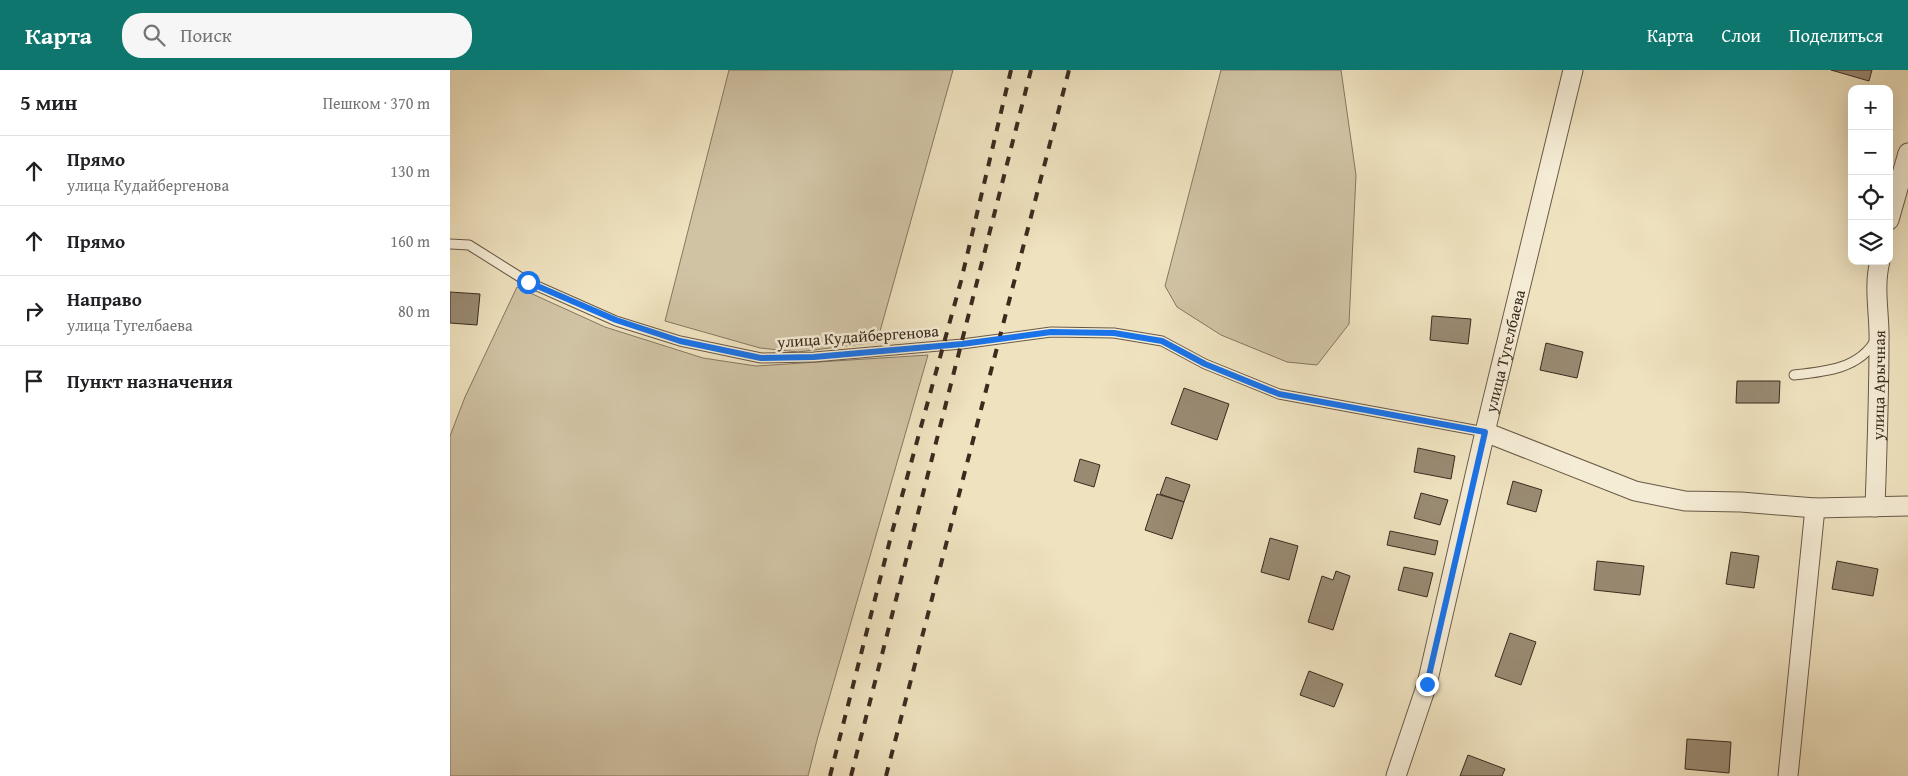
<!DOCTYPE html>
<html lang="ru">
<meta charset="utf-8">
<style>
:root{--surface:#fff;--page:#f6f6f6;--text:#202124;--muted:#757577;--line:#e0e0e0;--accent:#0f766e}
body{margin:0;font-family:"Gentium Book Plus",serif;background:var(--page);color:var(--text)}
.controls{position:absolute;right:15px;top:15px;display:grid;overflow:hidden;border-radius:10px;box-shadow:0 5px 20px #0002}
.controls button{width:45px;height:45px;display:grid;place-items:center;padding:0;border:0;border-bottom:1px solid var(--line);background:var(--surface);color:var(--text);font:25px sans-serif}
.stop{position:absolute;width:15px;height:15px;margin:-11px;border:4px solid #1a73e8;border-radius:50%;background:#fff}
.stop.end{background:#1a73e8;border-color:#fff;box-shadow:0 1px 5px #0008}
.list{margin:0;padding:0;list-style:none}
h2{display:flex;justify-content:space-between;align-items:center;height:65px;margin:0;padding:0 20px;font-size:21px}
h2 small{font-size:16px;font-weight:400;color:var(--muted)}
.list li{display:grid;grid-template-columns:32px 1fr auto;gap:15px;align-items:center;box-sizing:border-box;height:70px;padding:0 20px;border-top:1px solid var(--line)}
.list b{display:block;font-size:19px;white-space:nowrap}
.list p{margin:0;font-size:16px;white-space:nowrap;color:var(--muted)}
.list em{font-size:16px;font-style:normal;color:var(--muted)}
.icon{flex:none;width:28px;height:28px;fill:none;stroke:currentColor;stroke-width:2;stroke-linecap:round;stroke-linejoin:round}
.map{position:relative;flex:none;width:1458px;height:706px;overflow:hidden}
header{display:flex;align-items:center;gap:30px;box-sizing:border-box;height:70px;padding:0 25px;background:var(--accent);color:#fff}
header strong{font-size:24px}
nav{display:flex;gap:28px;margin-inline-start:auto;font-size:18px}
.search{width:350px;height:45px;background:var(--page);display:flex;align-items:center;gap:12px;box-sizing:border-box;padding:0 18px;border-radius:20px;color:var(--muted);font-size:19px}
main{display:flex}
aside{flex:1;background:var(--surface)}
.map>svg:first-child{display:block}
.green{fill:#d0c3a4;stroke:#867762}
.building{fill:#998a72;stroke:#3b2b1f}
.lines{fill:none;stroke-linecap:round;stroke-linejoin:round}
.service-casing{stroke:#685947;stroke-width:11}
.minor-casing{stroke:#685947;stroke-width:21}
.service{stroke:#f5ecd5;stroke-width:9}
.minor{stroke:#f5ecd5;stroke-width:19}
.rail{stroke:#3b2b1f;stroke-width:4;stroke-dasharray:9 9;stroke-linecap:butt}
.route{stroke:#1a73e8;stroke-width:6}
.labels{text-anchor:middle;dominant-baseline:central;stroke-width:5;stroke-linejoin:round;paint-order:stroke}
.street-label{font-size:16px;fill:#3b2b1f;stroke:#f5ecd5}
</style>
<header>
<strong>Карта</strong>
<div class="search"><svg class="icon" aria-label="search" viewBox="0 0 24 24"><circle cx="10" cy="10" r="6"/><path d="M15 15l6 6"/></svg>Поиск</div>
<nav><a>Карта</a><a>Слои</a><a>Поделиться</a></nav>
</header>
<main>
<aside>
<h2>5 мин<small>Пешком · 370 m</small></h2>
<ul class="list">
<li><svg class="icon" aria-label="ahead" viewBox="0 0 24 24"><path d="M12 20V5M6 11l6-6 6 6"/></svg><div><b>Прямо</b><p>улица Кудайбергенова</p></div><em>130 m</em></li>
<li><svg class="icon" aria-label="ahead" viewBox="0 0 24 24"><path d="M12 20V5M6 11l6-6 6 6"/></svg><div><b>Прямо</b></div><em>160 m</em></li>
<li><svg class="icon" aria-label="right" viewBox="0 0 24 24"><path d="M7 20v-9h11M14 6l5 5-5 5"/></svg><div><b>Направо</b><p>улица Тугелбаева</p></div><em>80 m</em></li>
<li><svg class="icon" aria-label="arrive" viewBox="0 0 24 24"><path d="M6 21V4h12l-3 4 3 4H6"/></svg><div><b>Пункт назначения</b></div></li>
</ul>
</aside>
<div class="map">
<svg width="1458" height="706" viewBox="0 0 1458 706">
<rect width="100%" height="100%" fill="#efe2bf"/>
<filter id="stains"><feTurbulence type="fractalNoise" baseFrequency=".004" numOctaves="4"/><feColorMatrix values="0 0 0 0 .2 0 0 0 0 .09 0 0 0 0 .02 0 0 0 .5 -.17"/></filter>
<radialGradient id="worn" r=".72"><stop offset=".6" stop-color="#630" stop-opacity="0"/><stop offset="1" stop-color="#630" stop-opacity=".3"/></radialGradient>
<!-- green -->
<g class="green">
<polygon points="279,0 503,0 427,272 348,282 310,278 215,251"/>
<polygon points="771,0 891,0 906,105 899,254 867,295 837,292 771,265 727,237 715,216"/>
<polygon points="67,217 155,257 253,288 306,296 478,285 367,670 358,706 0,706 0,366 15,327"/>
</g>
<!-- building -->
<g class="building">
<polygon points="1381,0 1422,0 1419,11"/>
<polygon points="0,222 30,224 27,255 0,253"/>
<polygon points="982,246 1021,249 1018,274 980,270"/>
<polygon points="1096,273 1133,282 1127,308 1090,300"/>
<polygon points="1287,311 1330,311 1329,333 1286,333"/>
<polygon points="734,318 779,334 767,370 721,354"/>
<polygon points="968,378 1005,386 1001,409 964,402"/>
<polygon points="630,389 650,395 644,417 624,411"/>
<polygon points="716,407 740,415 734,432 710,424"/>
<polygon points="1063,411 1092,420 1086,442 1057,434"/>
<polygon points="971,423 998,430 990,455 964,448"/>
<polygon points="707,424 734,432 722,469 695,460"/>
<polygon points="940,461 988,471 985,485 937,475"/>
<polygon points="820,468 848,476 839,510 811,502"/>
<polygon points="1281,482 1309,486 1304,518 1276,514"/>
<polygon points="1147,491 1194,496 1190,525 1144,520"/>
<polygon points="1387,491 1428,499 1423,526 1382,519"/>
<polygon points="954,497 983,503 977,527 948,520"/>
<polygon points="886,501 900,506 883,560 858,552 872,506 883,510"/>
<polygon points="1060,563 1086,572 1071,615 1045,606"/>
<polygon points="859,601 893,614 884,637 850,625"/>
<polygon points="1237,669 1281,672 1279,703 1235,699"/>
<polygon points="1018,685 1055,699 1052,706 1010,706"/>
</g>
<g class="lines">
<!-- service casing -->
<g class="service-casing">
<g id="service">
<polyline points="0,174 19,175 78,212 166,251 230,271 311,288 364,287 512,274 601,262 664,263 712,271 755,294 829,324 1035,362"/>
<path d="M1344,305C1374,302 1410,299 1426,269"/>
</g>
</g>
<!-- minor casing -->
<g class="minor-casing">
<g id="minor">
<polyline points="1439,150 1458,83"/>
<polyline points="1035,362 1185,421 1235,431 1291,432 1365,438 1458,436"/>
<path id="s1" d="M1425,437C1427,382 1429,327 1429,272C1430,245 1423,218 1430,191"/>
<path id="s2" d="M946,706L977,614L1035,362L1123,0"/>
<polyline points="1338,706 1365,438"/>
</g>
</g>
<!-- service -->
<use href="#service" class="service"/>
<!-- minor -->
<use href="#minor" class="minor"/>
<!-- rail -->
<g class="rail">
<polyline points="380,706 441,466 511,211 561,0"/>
<polyline points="401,706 581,0"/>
<polyline points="436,706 619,0"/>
</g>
</g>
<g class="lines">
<!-- route -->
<polyline class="route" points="78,212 166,250 230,271 311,288 364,287 512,274 601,262 664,263 712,271 755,294 829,324 1035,362 977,614"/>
</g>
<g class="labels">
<!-- street labels -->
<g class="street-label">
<text transform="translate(408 266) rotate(-4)">улица Кудайбергенова</text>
<text stroke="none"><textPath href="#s2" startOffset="439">улица Тугелбаева</textPath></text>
<text stroke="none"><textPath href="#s1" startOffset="122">улица Арычная</textPath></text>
</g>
</g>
<rect width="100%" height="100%" filter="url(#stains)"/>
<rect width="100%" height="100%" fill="url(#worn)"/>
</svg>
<div class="controls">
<button>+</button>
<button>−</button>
<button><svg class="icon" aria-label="locate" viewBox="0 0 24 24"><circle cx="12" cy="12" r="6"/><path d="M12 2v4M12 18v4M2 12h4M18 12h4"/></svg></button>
<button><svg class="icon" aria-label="layers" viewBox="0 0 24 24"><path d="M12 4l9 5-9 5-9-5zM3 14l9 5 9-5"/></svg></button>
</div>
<div class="stop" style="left:78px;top:212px"></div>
<div class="stop end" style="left:977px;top:614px"></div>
</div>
</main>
